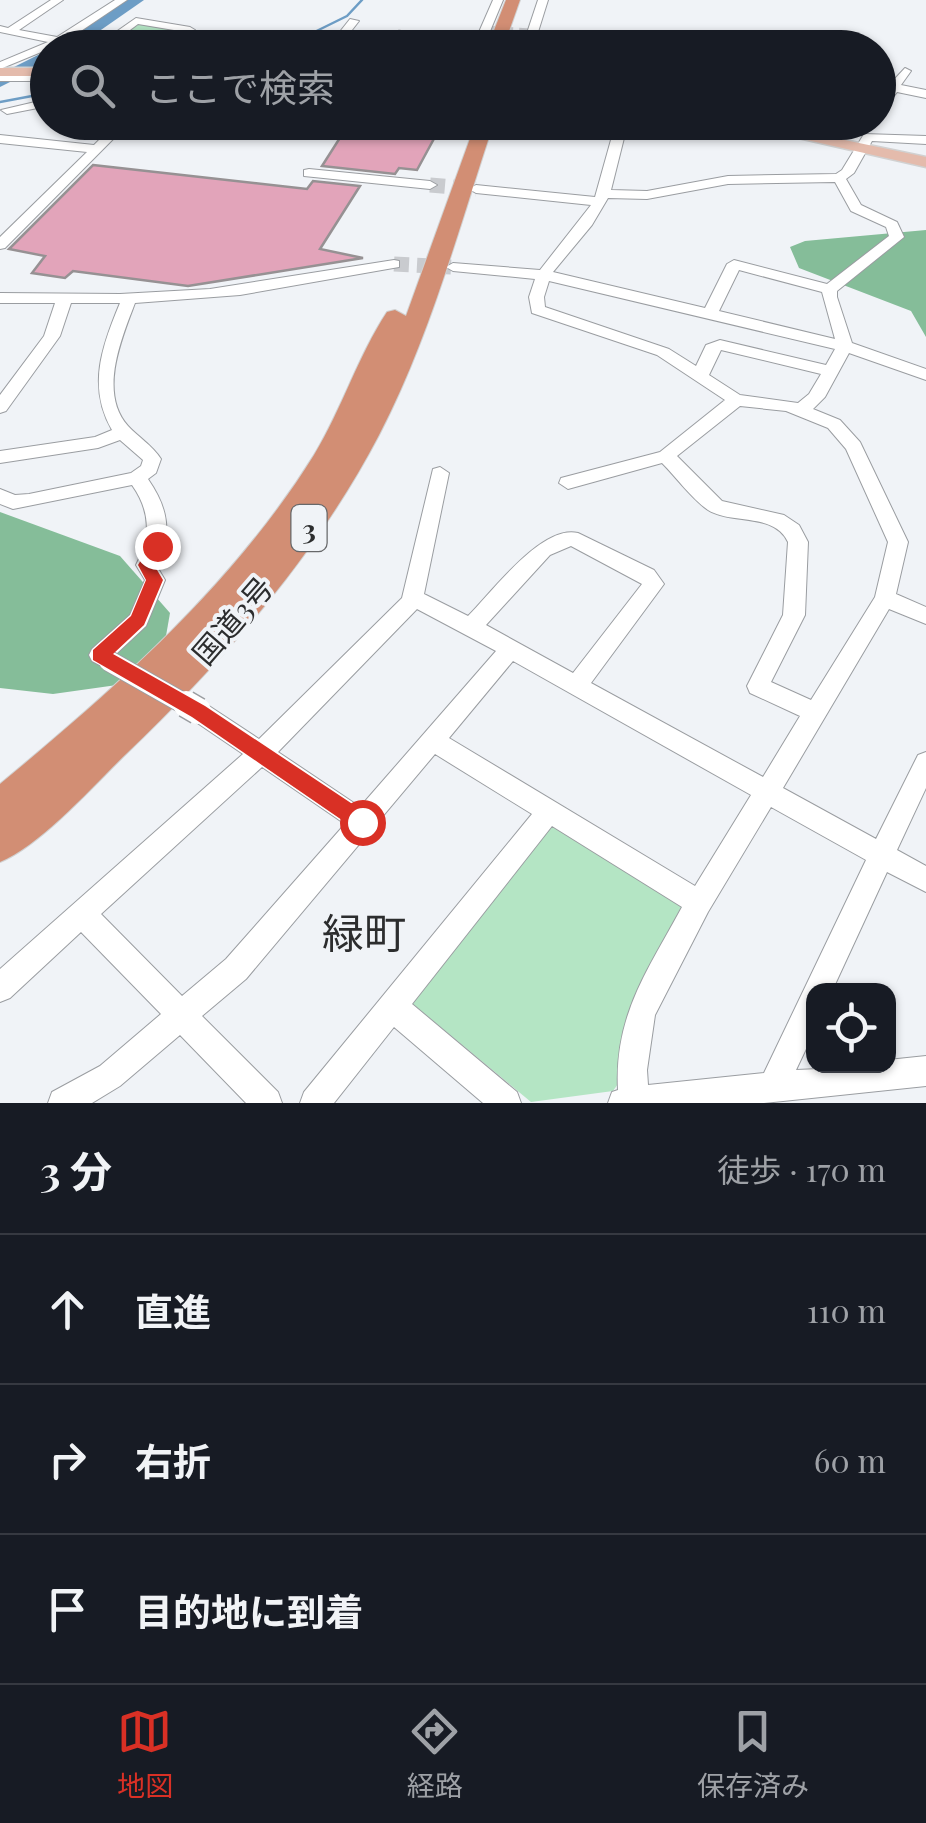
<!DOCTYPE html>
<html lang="ja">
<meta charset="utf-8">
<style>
:root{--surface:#171b24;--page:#20242c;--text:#f1f3f6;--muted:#9ea1a6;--line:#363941;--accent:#d93025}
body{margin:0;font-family:"Playfair Display","Noto Sans JP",serif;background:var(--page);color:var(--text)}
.controls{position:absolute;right:30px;bottom:30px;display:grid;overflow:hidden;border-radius:20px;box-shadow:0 2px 8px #0004}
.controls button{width:90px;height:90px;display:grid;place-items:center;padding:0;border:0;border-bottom:2px solid var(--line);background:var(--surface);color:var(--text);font:50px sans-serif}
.stop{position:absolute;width:30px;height:30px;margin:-22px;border:8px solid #d93025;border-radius:50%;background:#fff}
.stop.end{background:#d93025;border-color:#fff;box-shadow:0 2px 10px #0008}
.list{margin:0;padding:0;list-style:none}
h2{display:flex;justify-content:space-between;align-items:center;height:130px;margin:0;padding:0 40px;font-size:42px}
h2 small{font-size:32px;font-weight:400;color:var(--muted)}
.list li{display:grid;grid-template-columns:65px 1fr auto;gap:30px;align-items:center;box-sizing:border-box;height:150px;padding:0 40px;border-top:2px solid var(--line)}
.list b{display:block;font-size:38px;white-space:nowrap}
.list em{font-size:32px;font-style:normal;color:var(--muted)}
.icon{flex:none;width:55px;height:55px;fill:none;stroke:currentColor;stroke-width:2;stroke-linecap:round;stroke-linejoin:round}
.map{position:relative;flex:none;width:926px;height:1103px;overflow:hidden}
.search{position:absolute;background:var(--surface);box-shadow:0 2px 8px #0004;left:30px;right:30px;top:30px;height:110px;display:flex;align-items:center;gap:25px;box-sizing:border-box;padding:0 35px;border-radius:55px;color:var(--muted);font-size:38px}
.sheet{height:580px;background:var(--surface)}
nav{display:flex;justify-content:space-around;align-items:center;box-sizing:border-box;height:140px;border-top:2px solid var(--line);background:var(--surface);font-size:28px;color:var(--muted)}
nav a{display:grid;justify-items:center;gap:5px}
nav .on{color:var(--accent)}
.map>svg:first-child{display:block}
.green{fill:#b4e5c4}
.forest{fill:#85bd99}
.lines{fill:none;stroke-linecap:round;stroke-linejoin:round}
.stream{stroke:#6d9dc5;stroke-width:2.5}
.river{fill:#6d9dc5;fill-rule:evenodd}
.building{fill:#e2a4ba;stroke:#969193;stroke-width:2.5}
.minor-tunnel-far1{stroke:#c9cbcf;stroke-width:11;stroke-dasharray:11 6;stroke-linecap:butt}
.minor-tunnel{stroke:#c9cbcf;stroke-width:15;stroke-dasharray:15 8;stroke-linecap:butt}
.minor-casing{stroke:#9a9da1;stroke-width:2}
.major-casing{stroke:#d1d1d1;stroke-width:3}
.highway-casing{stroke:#d1d1d1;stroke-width:2}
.minor{fill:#fff;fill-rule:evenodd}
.major{fill:#e4bbac;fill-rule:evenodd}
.highway{fill:#d28e74;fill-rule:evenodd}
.minor-bridge-far1-casing{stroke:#9a9da1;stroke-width:22;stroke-linecap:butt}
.minor-bridge-casing{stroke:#9a9da1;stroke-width:29;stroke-linecap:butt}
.minor-bridge-far1{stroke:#fff;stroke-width:20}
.minor-bridge{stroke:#fff;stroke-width:26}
.route{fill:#d93025}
.labels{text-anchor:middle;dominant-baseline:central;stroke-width:8;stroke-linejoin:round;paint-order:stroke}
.shield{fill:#f0f3f7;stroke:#67686a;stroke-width:2.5}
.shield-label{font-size:28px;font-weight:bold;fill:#2c2d2e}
.street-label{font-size:30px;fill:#2c2d2e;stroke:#f0f3f7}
.near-quarter-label{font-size:42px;fill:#2c2d2e;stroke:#f0f3f7}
</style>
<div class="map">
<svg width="926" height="1103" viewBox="0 0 926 1103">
<rect width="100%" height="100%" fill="#f0f3f7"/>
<!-- green -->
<g class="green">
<polygon points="139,24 179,31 151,47 102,48"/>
<polygon points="560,826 680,903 682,913 620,1081 613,1091 531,1102 409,1001 549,828"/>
</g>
<!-- forest -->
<g class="forest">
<polygon points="926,230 926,337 911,311 799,268 790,247 805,241"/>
<polygon points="0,512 120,556 170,613 163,653 117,685 53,694 0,688"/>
</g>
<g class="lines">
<!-- stream -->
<g class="stream">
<polyline points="282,48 347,16 362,0"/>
<polyline points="0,102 48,93"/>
</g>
<!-- river -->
<g class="river">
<polygon points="125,0 144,0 75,48 54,48"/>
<polygon points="48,50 48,63 0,87 0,74"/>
</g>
</g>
<!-- building -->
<g class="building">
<polygon points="399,31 464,37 464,48 388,48"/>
<polygon points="350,122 443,122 417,170 399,168 395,174 322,166"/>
<polygon points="93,165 307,189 313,181 360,186 320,249 363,258 188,286 73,271 65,278 32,273 45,256 9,249"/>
</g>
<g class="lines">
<!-- minor-tunnel-far1 -->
<polyline class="minor-tunnel-far1" points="485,31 531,34"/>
<!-- minor-tunnel -->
<g class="minor-tunnel">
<polyline points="430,185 476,189"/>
<polyline points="394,264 451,267"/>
</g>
<!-- minor casing -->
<g class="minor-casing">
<g id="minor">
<polygon points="51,0 63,0 19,30 57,37 115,0 127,0 63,43 0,69 0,62 48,42 0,32 0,26 8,28"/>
<polygon points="493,0 503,0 483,48 472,48"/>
<polygon points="538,0 548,0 533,48 522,48"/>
<polygon points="136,18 190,27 195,30 168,48 155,48 180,31 138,24 106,48 93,48"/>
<polygon points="350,19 359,21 338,48 327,48"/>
<polygon points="905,68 911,71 901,85 926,90 926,98 897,92 878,115 878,102 887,89 878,88 878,81 891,83"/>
<rect x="0" y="75" width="48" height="6"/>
<polygon points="48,99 48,106 7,114 1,110"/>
<polygon points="117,122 130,122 5,248 0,249 0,237 87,152 0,143 0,135 94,145"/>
<path d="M616,122H628L611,190L647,191L728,176L836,174L842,170L864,134L926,136V144L872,141L854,173L846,179L861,205L897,222L904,237L837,291V297L852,343L926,369V380L849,353L825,397L813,409L840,420L860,442L908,542L896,594L926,607V624L889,609L783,788L876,839L918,755L926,752V788L897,850L926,866V892L887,872L832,991H814V1032L796,1070L888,1066V1060L926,1056V1086L764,1103H608L612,1092L618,1090C614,1015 648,970 682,907L552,826L412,1004L517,1092L521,1103H483L394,1027L334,1103H300L304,1092L532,814L435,754L246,979L202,1016L278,1092L282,1103H246L180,1035L120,1086L92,1103H48L52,1092L100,1066L161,1014L81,932L10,998L0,1002V969L243,754L190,718L187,711L190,704L198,701L206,704L259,739L402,598L433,469L440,467L449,473L424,594L468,616C492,592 542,524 578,533L654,570L664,584L591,683L763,777L800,716L750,693L747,686L783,615L788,542C774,512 732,525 708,510C691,498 677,478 662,463L568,489L559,483L561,478L660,452L725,400L657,355L532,313L529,297L535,279L453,271L446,267L453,263L540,270L591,205L476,193L469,189L476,185L595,197ZM835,182L851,211L886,227L889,236L827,284L734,260L727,264L705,308L553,272L592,225L608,198L647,199L728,184ZM739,270L822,292L835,339L719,311ZM549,281L835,349L826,365L720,340L706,345L696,366L669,349L545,307L544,297ZM721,350L821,374L809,394L798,403L740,395L709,375ZM740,406L786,411L828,428L846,449L888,542L875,597L811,700L771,682L805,615L808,542L799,525L784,515L722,501L677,456ZM571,546L642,584L573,673L486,625L550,555ZM417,609L496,651L360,807L278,752ZM513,661L751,795L695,886L449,738ZM262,767L345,824L226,959L182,996L101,914ZM771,807L866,860L764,1073L648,1085L647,1070L655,1015L708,912Z"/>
<polygon points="309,169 430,181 437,185 430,189 304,176 304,170"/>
<path d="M394,260L399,261V267L240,295L135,303C122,337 98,393 128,426C138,437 152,445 161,459L156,473L148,479C168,508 173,533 156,565L165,580L146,626L116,654L120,661L117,667L109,670L92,661L89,655L92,649L130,615L145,580L136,565C151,537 151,512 132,485L13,509L0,504V489L15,495L29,494L131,473L141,466L143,460L120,440L98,448L0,463V451L95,437L112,430C87,387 102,346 120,303H71L60,336L6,411L0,413V395L44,336L55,303H0V293L120,294L210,289Z"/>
</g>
</g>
<!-- major casing -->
<g class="major-casing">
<g id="major">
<rect x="0" y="68" width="48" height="8"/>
<polygon points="728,122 759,122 926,157 926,167"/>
</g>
</g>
<!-- highway casing -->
<g class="highway-casing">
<g id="highway">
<polygon points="506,0 520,0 503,48 487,48"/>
<path d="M476,122H494C459,227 430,337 379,435C315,557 225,659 126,754C94,785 40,846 0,862V784C116,688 234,584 314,455C342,409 358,356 387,312L395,310L406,316Z"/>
</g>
</g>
<!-- minor -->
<use href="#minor" class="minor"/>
<!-- major -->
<use href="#major" class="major"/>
<!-- highway -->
<use href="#highway" class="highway"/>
<!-- minor-bridge-far1 casing -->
<g class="minor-bridge-far1-casing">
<polyline id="minor-bridge-far1" points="109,661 190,707"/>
</g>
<!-- minor-bridge casing -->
<g class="minor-bridge-casing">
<polyline id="minor-bridge" points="186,704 198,711"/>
</g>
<!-- minor-bridge-far1 -->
<use href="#minor-bridge-far1" class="minor-bridge-far1"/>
<!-- minor-bridge -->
<use href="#minor-bridge" class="minor-bridge"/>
</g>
<!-- route -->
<polygon class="route" points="152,542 165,546 154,565 163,580 144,625 113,654 205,706 369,815 369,829 355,829 192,717 93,660 93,650 131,616 146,580 138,565"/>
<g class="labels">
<!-- shield labels -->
<rect class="shield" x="291.5" y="505" width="35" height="46" rx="8"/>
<g class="shield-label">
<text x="309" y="528">3</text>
</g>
<!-- street labels -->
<g class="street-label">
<text transform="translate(232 620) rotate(-49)">国道3号</text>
</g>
<!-- near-quarter labels -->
<g class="near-quarter-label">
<text x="364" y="932">緑町</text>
</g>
</g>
</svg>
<div class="controls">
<button><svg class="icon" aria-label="locate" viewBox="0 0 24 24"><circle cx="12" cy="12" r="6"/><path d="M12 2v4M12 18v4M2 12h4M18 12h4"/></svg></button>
</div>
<div class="stop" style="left:362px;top:822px"></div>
<div class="stop end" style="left:157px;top:546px"></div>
<div class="search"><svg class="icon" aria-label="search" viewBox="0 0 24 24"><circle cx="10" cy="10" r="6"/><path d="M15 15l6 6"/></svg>ここで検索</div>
</div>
<section class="sheet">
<h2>3 分<small>徒歩 · 170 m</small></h2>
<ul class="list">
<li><svg class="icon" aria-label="ahead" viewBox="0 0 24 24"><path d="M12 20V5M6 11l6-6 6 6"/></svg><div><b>直進</b></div><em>110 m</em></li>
<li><svg class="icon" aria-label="right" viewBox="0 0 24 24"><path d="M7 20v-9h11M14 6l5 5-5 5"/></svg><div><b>右折</b></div><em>60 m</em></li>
<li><svg class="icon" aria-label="arrive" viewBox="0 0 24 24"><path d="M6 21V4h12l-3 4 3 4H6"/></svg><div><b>目的地に到着</b></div></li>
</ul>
</section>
<nav>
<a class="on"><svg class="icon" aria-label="map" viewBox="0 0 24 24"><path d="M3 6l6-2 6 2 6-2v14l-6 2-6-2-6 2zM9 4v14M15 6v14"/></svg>地図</a>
<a><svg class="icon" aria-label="directions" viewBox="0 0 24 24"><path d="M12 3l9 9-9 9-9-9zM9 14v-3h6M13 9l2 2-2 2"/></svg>経路</a>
<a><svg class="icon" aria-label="saved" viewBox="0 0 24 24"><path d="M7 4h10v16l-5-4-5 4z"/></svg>保存済み</a>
</nav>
